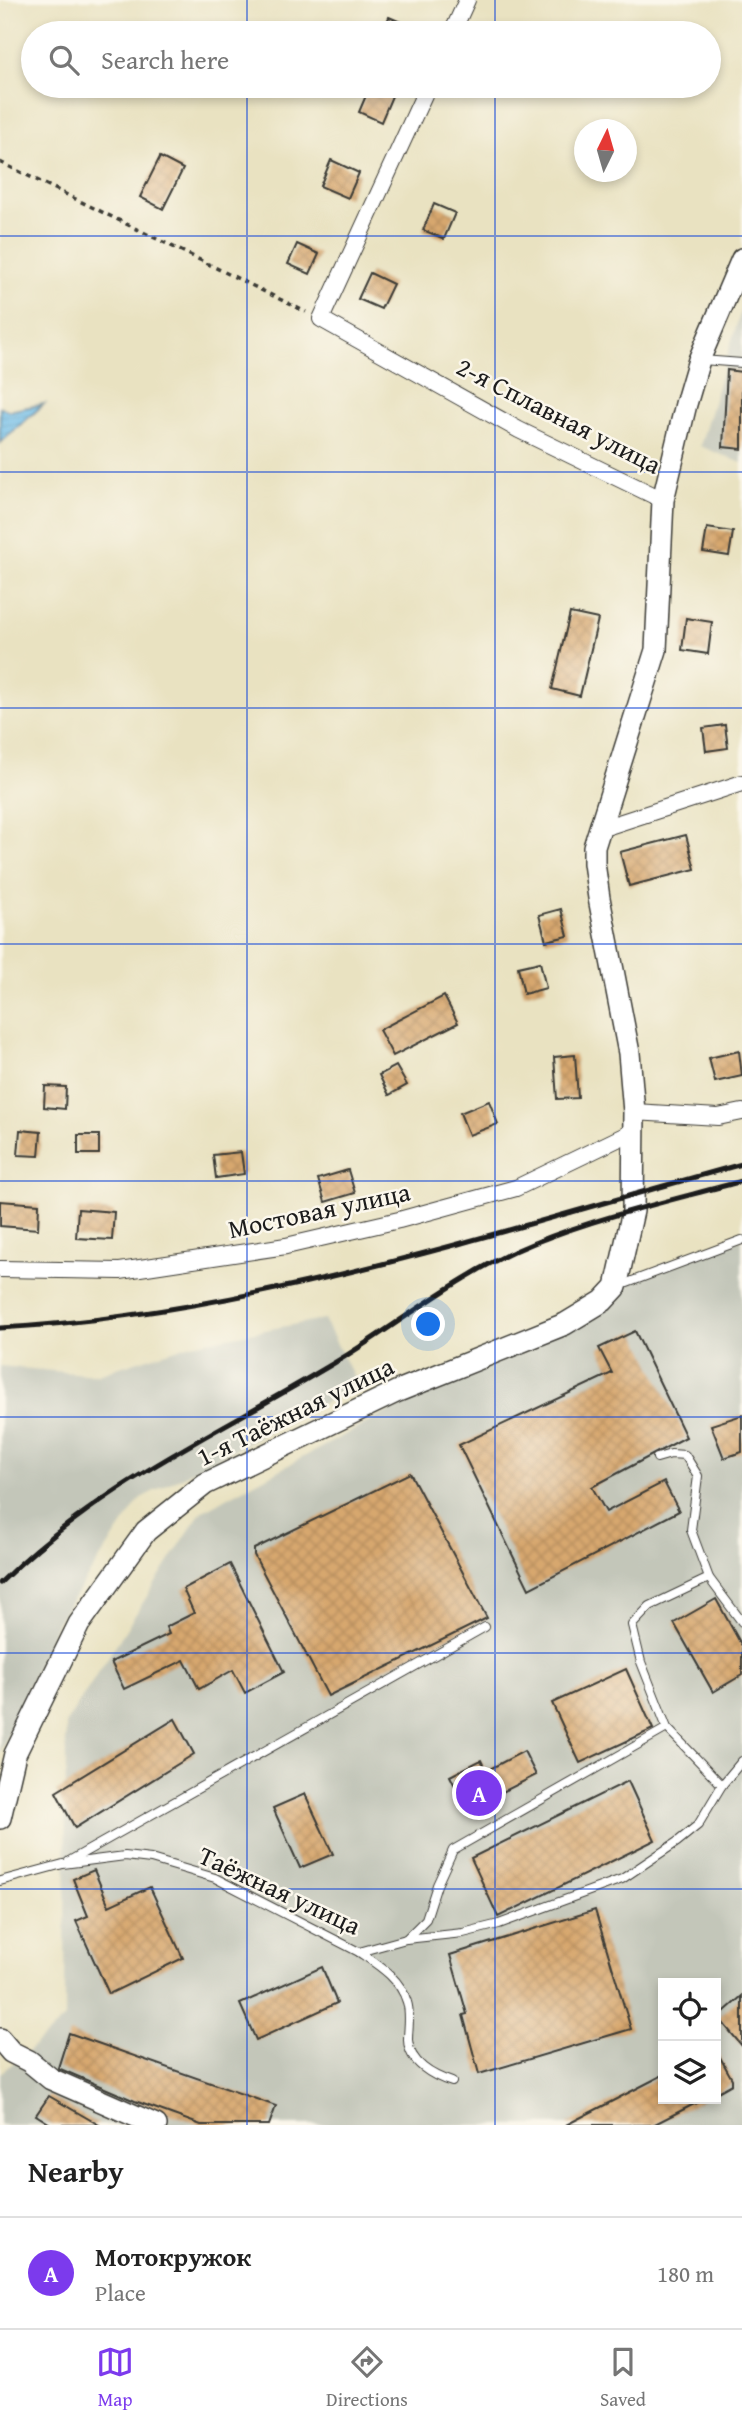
<!DOCTYPE html>
<meta charset="utf-8">
<style>
:root{--surface:#fff;--page:#f2f2f2;--text:#222;--muted:#767676;--line:#e0e0e0;--accent:#7c3aed}
body{margin:0;font-family:"Gentium Book Plus",serif;background:var(--page);color:var(--text)}
.controls{position:absolute;right:21px;bottom:21px;display:grid;overflow:hidden;border-radius:0px;box-shadow:0 4px 10px #0003}
.controls button{width:63px;height:63px;display:grid;place-items:center;padding:0;border:0;border-bottom:2px solid var(--line);background:var(--surface);color:var(--text);font:35px sans-serif}
.compass{position:absolute;left:574px;top:119px;width:63px;height:63px;border-radius:50%;background:var(--surface);box-shadow:0 4px 10px #0003;rotate:5deg}
.you{position:absolute;left:429px;top:1325px;width:24px;height:24px;margin:-18px;border:5px solid #fff;border-radius:50%;background:#1a73e8;box-shadow:0 0 0 10px #1a73e833}
.badge{display:grid;place-items:center;width:46px;height:46px;border-radius:50%;background:var(--accent);color:#fff;font-size:23px;font-weight:700}
.pin{position:absolute;translate:-50% -50%;border:4px solid #fff;box-shadow:0 2px 7px #0006}
.list{margin:0;padding:0;list-style:none}
h2{display:flex;justify-content:space-between;align-items:center;height:91px;margin:0;padding:0 28px;font-size:30px}
h2 small{font-size:23px;font-weight:400;color:var(--muted)}
.list li{display:grid;grid-template-columns:46px 1fr auto;gap:21px;align-items:center;box-sizing:border-box;height:112px;padding:0 28px;border-top:2px solid var(--line)}
.list b{display:block;font-size:26px;white-space:nowrap}
.list p{margin:0;font-size:23px;white-space:nowrap;color:var(--muted)}
.list em{font-size:23px;font-style:normal;color:var(--muted)}
.icon{flex:none;width:38px;height:38px;fill:none;stroke:currentColor;stroke-width:2;stroke-linecap:round;stroke-linejoin:round}
.map{position:relative;flex:none;width:742px;height:2125px;overflow:hidden}
.search{position:absolute;background:var(--surface);box-shadow:0 4px 10px #0003;left:21px;right:21px;top:21px;height:77px;display:flex;align-items:center;gap:18px;box-sizing:border-box;padding:0 24px;border-radius:38px;color:var(--muted);font-size:26px}
.sheet{height:203px;background:var(--surface)}
nav{display:flex;justify-content:space-around;align-items:center;box-sizing:border-box;height:98px;border-top:2px solid var(--line);background:var(--surface);font-size:19px;color:var(--muted)}
nav a{display:grid;justify-items:center;gap:4px}
nav .on{color:var(--accent)}
.map>svg:first-child{display:block}
.industrial{fill:#c3c6b9;fill-rule:evenodd}
.water{fill:url(#water-rules);stroke:#456c82;stroke-width:2}
.building{fill:url(#building-cross-hatch)}
.lines{fill:none;stroke-linecap:round;stroke-linejoin:round}
.service-casing{stroke:#3b3a35;stroke-width:10}
.minor-casing{stroke:#3b3a35;stroke-width:18}
.tertiary-casing{stroke:#3b3a35;stroke-width:24}
.path{stroke:#3b3a35;stroke-width:3.5;stroke-dasharray:5 5;stroke-linecap:butt}
.service{stroke:#fff;stroke-width:8}
.minor{stroke:#fff;stroke-width:16}
.tertiary{stroke:#fff;stroke-width:21}
.rail{stroke:#1c1c1c;stroke-width:5}
.grid{fill:none;stroke:#1d4ed8;stroke-width:2;stroke-opacity:0.55}
.labels{text-anchor:middle;dominant-baseline:central;stroke-width:5;stroke-linejoin:round;paint-order:stroke}
.street-label{font-size:26px;fill:#1c1c1c;stroke:#fbf7ec}
</style>
<div class="map">
<svg width="742" height="2125" viewBox="0 0 742 2125">
<defs>
<pattern id="water-rules" width="6" height="5" patternUnits="userSpaceOnUse" patternTransform="scale(1.75)"><rect width="6" height="5" fill="#6ebde9"/><path d="M0 2.5h6" fill="none" stroke="#5fa2c7"/></pattern>
<pattern id="building-cross-hatch" width="8" height="8" patternUnits="userSpaceOnUse" patternTransform="scale(1.75)"><rect width="8" height="8" fill="#d7a76e"/><path d="M0 0l8 8M0 8l8-8" fill="none" stroke="#b88f5f"/></pattern>
</defs>
<rect width="100%" height="100%" fill="#fbf7ec"/>
<filter id="ink" filterUnits="userSpaceOnUse"><feTurbulence type="fractalNoise" baseFrequency=".0143" numOctaves="2"/><feDisplacementMap in="SourceGraphic" scale="14" xChannelSelector="R" yChannelSelector="G"/><feConvolveMatrix kernelMatrix="1 2 1 2 8 2 1 2 1" color-interpolation-filters="sRGB"/></filter>
<filter id="wash" filterUnits="userSpaceOnUse"><feTurbulence type="fractalNoise" baseFrequency=".00686" numOctaves="4" result="noise"/><feDisplacementMap in="SourceGraphic" scale="28" xChannelSelector="R" yChannelSelector="G"/><feGaussianBlur stdDeviation="1.57" result="paint"/><feColorMatrix in="noise" values="0 0 0 0 0 0 0 0 0 0 0 0 0 0 0 0 0 1.4 0 .05"/><feComposite in="paint" operator="in"/></filter>
<g filter="url(#wash)">
<rect width="100%" height="100%" fill="#e9e2c1"/>
<!-- industrial -->
<g class="industrial">
<polygon points="742,307 742,463 700,446"/>
<path d="M742,1239V2125H0V2073L25,2054L65,2018L66,1723L201,1512L669,1261ZM663,1983H716V2099H663Z"/>
<polygon points="324,1319 358,1385 141,1498 57,1622 0,1753 0,1366 95,1375 192,1344"/>
</g>
<!-- water -->
<polygon class="water" points="44,404 0,443 0,407 9,411"/>
<g id="blocks">
<!-- building -->
<g class="building">
<polygon points="389,17 426,33 382,33"/>
<polygon points="370,86 392,96 381,122 359,112"/>
<polygon points="160,157 183,169 163,209 140,197"/>
<polygon points="331,160 359,173 348,198 320,186"/>
<polygon points="434,204 455,213 444,239 423,230"/>
<polygon points="297,244 319,254 310,274 288,264"/>
<polygon points="370,273 393,284 381,309 358,299"/>
<polygon points="727,370 742,372 742,449 723,447"/>
<polygon points="707,528 733,532 729,556 703,552"/>
<polygon points="570,613 598,619 580,696 552,689"/>
<polygon points="686,618 712,622 708,654 682,650"/>
<polygon points="725,725 728,748 706,751 703,728"/>
<polygon points="686,835 695,869 629,886 620,852"/>
<polygon points="561,909 568,936 546,941 539,915"/>
<polygon points="540,962 546,988 524,994 518,967"/>
<polygon points="444,996 458,1023 393,1056 379,1030"/>
<polygon points="739,1051 742,1076 715,1082 709,1058"/>
<polygon points="575,1055 578,1098 557,1099 554,1057"/>
<polygon points="396,1066 407,1085 389,1095 379,1075"/>
<polygon points="45,1086 66,1087 65,1109 44,1107"/>
<polygon points="489,1101 498,1124 469,1135 460,1113"/>
<polygon points="20,1130 41,1132 39,1156 18,1155"/>
<rect x="78" y="1135" width="21" height="19"/>
<polygon points="241,1152 244,1174 216,1178 213,1155"/>
<polygon points="348,1170 355,1193 325,1202 318,1179"/>
<polygon points="0,1201 39,1204 38,1229 0,1226"/>
<polygon points="78,1209 114,1212 112,1240 76,1238"/>
<polygon points="635,1331 686,1437 592,1487 606,1512 664,1482 679,1511 529,1589 459,1445 612,1373 599,1348"/>
<polygon points="742,1415 742,1452 724,1458 711,1425"/>
<polygon points="410,1473 487,1618 328,1696 254,1555 254,1549"/>
<polygon points="230,1564 284,1672 245,1693 233,1670 199,1689 184,1660 124,1689 111,1662 169,1634 166,1627 194,1613 183,1589"/>
<polygon points="716,1599 742,1646 742,1675 713,1692 674,1623"/>
<polygon points="626,1669 653,1729 580,1763 552,1703"/>
<polygon points="175,1719 194,1754 75,1828 56,1792"/>
<polygon points="524,1751 536,1775 467,1810 450,1776 481,1760 486,1771"/>
<polygon points="628,1781 655,1840 498,1917 471,1858"/>
<polygon points="305,1794 333,1854 300,1868 273,1808"/>
<polygon points="94,1870 109,1906 150,1887 183,1958 109,1994 76,1921 88,1916 73,1879"/>
<polygon points="595,1910 631,2029 479,2074 463,2015 467,2014 450,1955"/>
<polygon points="322,1967 337,2003 256,2040 240,2004"/>
<polygon points="742,1996 742,2046 718,2017"/>
<polygon points="69,2033 276,2106 269,2125 201,2125 135,2101 58,2068"/>
<polygon points="716,2050 732,2079 732,2084 716,2093"/>
<polygon points="663,2075 663,2099 704,2099 653,2125 566,2125"/>
<polygon points="49,2096 99,2125 52,2125 36,2115"/>
</g>
</g>
</g>
<g filter="url(#ink)">
<use href="#blocks" fill-opacity="0" stroke="#3b3a35" stroke-width="2"/>
<g class="lines">
<!-- service casing -->
<g class="service-casing">
<g id="service">
<polyline points="702,360 742,363"/>
<polyline points="619,1286 742,1240"/>
<polyline points="657,1458 671,1454 685,1455 698,1476 691,1530 709,1578 742,1622"/>
<polyline points="709,1578 650,1606 632,1625 641,1662 667,1728 722,1785"/>
<polyline points="69,1861 485,1627"/>
<polyline points="0,1881 63,1864 125,1856 151,1859 215,1878 359,1952 406,1939 426,1919 437,1885 453,1850 667,1728"/>
<polyline points="406,1939 463,1933 499,1924 622,1879 677,1842 698,1825 722,1785 742,1761"/>
<path d="M359,1952C378,1965 400,1978 407,2002C411,2014 408,2028 408,2040C409,2063 433,2076 452,2082"/>
</g>
</g>
<!-- minor casing -->
<g class="minor-casing">
<g id="minor">
<polyline points="452,33 467,0"/>
<polyline points="428,86 321,319 519,430 663,500"/>
<polyline points="600,829 742,783"/>
<polyline points="634,1112 718,1117 742,1112"/>
<polyline points="0,1269 120,1271 286,1246 399,1220 516,1188 634,1131"/>
</g>
</g>
<!-- tertiary casing -->
<g class="tertiary-casing">
<g id="tertiary">
<polyline points="0,1818 15,1754 79,1624 146,1531 205,1484 398,1391 565,1324 603,1301 616,1287 633,1211 634,1112 629,1053 599,898 594,863 594,847 656,650 663,500 686,404 699,360 742,259"/>
<polyline points="0,2039 11,2052 29,2061 51,2079 156,2125"/>
</g>
</g>
<!-- path -->
<polyline class="path" points="0,162 306,312"/>
<!-- service -->
<use href="#service" class="service"/>
<!-- minor -->
<use href="#minor" class="minor"/>
<!-- tertiary -->
<use href="#tertiary" class="tertiary"/>
<!-- rail -->
<g class="rail">
<path d="M0,1328C254,1314 498,1231 742,1164"/>
<path d="M0,1583C103,1481 223,1431 344,1357C407,1318 464,1271 534,1243C601,1216 673,1200 742,1181"/>
</g>
</g>
</g>
<!-- grid -->
<path class="grid" d="M247,0V33M495,0V33M247,86V2125M495,86V2125M0,236H742M0,472H742M0,708H742M0,944H742M0,1181H742M0,1417H742M0,1653H742M0,1889H742"/>
<g class="labels">
<!-- street labels -->
<g class="street-label">
<text transform="translate(559 415) rotate(27)">2-я Сплавная улица</text>
<text transform="translate(319 1210) rotate(-12)">Мостовая улица</text>
<text transform="translate(295 1411) rotate(-26)">1-я Таёжная улица</text>
<text transform="translate(280 1890) rotate(25)">Таёжная улица</text>
</g>
</g>
</svg>
<div class="controls">
<button><svg class="icon" aria-label="locate" viewBox="0 0 24 24"><circle cx="12" cy="12" r="6"/><path d="M12 2v4M12 18v4M2 12h4M18 12h4"/></svg></button>
<button><svg class="icon" aria-label="layers" viewBox="0 0 24 24"><path d="M12 4l9 5-9 5-9-5zM3 14l9 5 9-5"/></svg></button>
</div>
<svg class="compass" viewBox="-18 -18 36 36"><path d="M0-13l5 13h-10z" fill="#e53935"/><path d="M0 13l5-13h-10z" fill="#767676"/></svg>
<div class="you"></div>
<div class="pin badge" style="left:479px;top:1793px">A</div>
<div class="search"><svg class="icon" aria-label="search" viewBox="0 0 24 24"><circle cx="10" cy="10" r="6"/><path d="M15 15l6 6"/></svg>Search here</div>
</div>
<section class="sheet">
<h2>Nearby<small></small></h2>
<ul class="list">
<li><span class="badge">A</span><div><b>Мотокружок</b><p>Place</p></div><em>180 m</em></li>
</ul>
</section>
<nav>
<a class="on"><svg class="icon" aria-label="map" viewBox="0 0 24 24"><path d="M3 6l6-2 6 2 6-2v14l-6 2-6-2-6 2zM9 4v14M15 6v14"/></svg>Map</a>
<a><svg class="icon" aria-label="directions" viewBox="0 0 24 24"><path d="M12 3l9 9-9 9-9-9zM9 14v-3h6M13 9l2 2-2 2"/></svg>Directions</a>
<a><svg class="icon" aria-label="saved" viewBox="0 0 24 24"><path d="M7 4h10v16l-5-4-5 4z"/></svg>Saved</a>
</nav>
